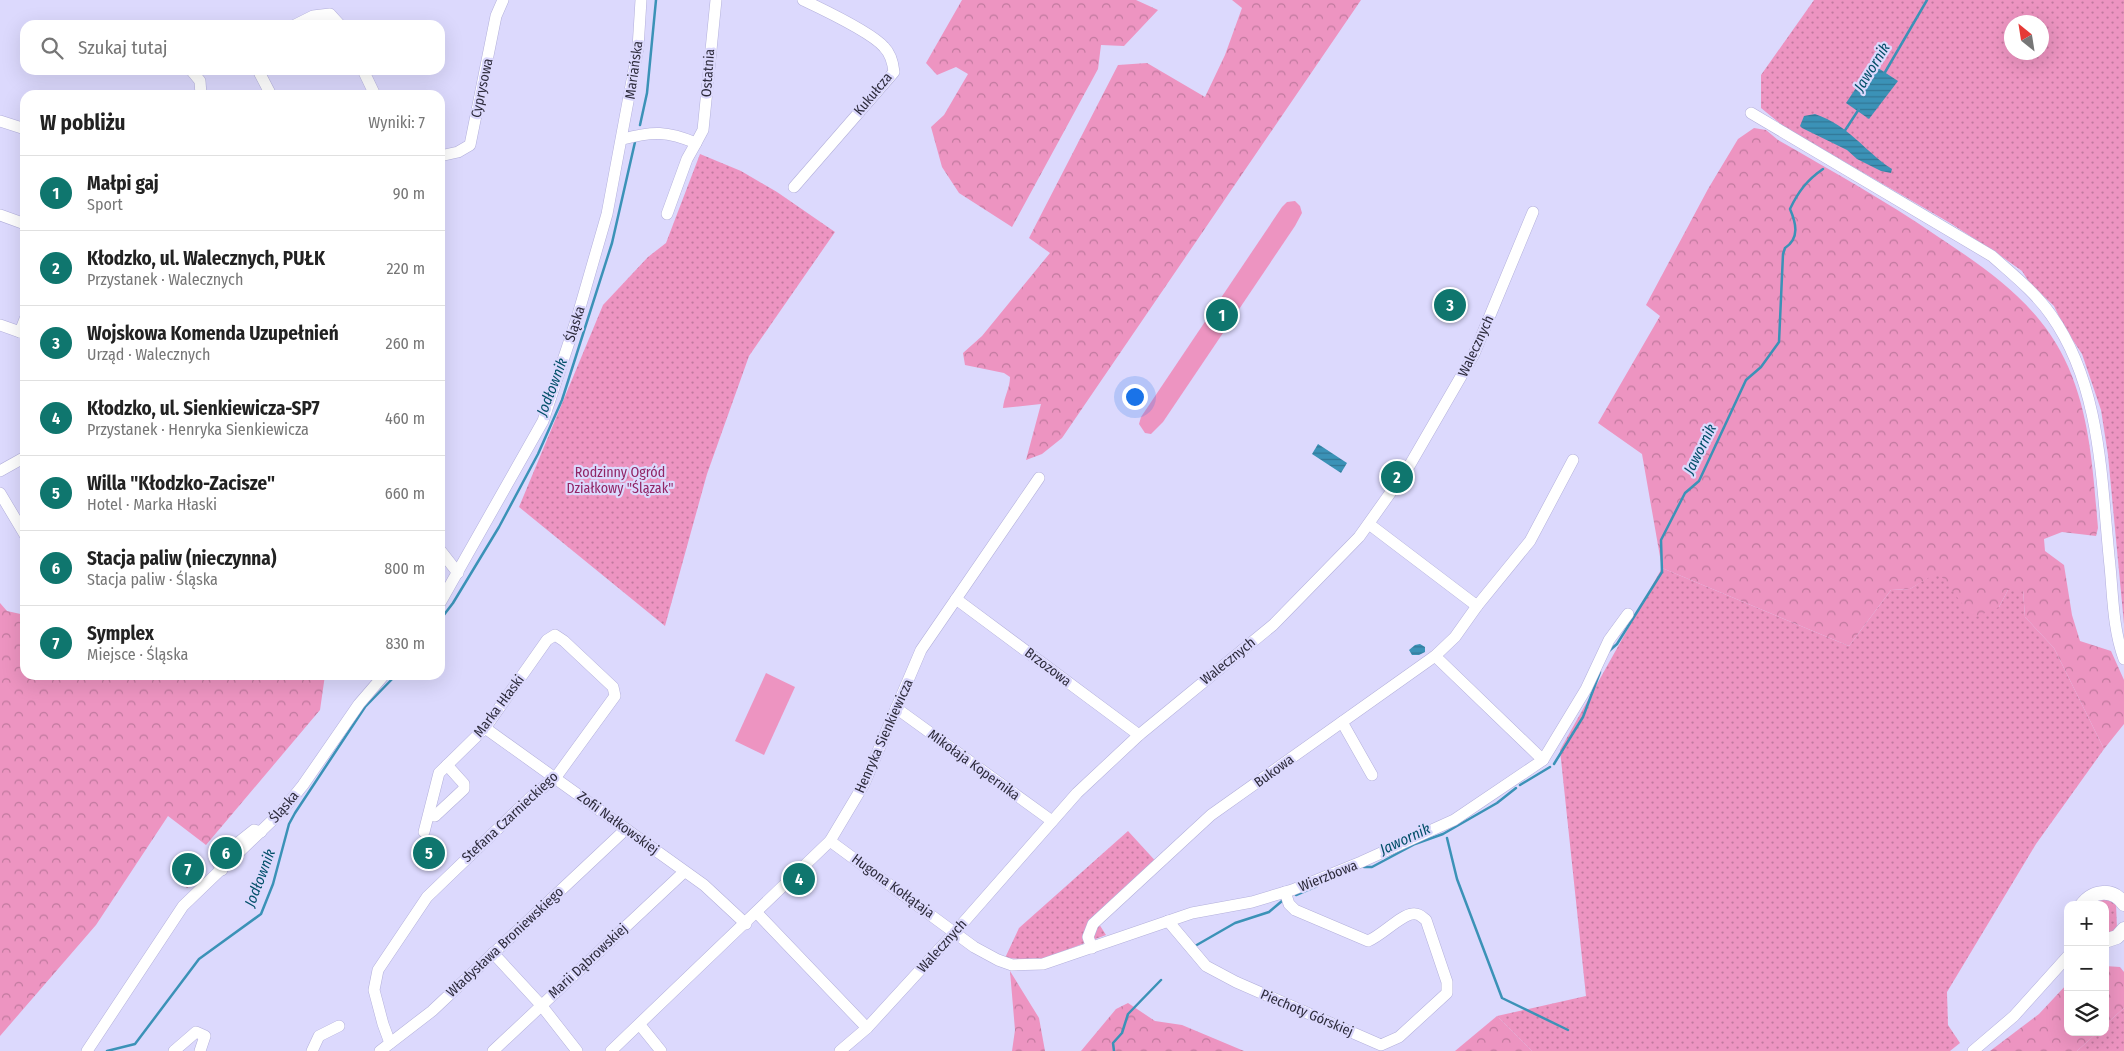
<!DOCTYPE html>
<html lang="pl">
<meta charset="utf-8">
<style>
:root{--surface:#fff;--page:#f2f2f2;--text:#222;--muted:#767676;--line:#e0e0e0;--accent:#0f766e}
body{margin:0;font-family:"Fira Sans Condensed",sans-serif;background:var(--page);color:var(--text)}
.controls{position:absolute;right:15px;bottom:15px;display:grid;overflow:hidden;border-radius:10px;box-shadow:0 5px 20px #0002}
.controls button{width:45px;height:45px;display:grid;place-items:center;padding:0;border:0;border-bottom:1px solid var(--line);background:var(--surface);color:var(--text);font:25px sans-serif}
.compass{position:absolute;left:2004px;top:15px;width:45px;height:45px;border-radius:50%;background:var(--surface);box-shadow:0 5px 20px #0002;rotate:330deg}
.you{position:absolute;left:1134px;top:396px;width:18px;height:18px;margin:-12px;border:4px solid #fff;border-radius:50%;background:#1a73e8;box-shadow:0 0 0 8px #1a73e833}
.badge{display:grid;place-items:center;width:32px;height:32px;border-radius:50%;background:var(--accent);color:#fff;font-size:16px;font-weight:700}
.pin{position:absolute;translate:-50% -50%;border:2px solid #fff;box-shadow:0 1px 5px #0006}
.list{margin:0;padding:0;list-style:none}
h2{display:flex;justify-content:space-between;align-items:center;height:65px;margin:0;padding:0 20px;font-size:21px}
h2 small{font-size:16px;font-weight:400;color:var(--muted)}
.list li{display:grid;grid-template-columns:32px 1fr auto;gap:15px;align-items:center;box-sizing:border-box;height:75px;padding:0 20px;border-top:1px solid var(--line)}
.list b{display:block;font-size:19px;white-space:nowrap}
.list p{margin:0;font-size:16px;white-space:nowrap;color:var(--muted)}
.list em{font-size:16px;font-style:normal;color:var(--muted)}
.icon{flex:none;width:28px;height:28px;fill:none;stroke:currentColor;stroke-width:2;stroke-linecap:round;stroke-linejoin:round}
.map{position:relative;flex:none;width:2124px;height:1051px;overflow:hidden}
.search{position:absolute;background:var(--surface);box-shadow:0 5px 20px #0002;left:20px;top:20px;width:425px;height:55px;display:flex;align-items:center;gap:12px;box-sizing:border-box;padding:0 18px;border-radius:15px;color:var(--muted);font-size:19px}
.panel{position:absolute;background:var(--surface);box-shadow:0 5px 20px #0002;left:20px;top:90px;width:425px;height:590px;border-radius:15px}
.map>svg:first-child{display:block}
.grass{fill:url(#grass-dots);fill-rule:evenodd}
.forest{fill:url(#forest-crowns)}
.park{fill:#ed94c1}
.water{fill:url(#water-rules)}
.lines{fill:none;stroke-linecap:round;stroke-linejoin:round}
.stream{stroke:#3b92b7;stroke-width:2.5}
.minor-casing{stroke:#b3b0db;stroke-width:12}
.major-casing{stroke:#b3b0db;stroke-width:15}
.minor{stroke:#fff;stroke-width:11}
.major{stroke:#fff;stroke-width:14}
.labels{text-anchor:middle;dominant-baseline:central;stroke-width:4.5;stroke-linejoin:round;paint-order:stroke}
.street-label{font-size:14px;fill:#2d2b3c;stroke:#dcd9fd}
.park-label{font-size:14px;fill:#912565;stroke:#dcd9fd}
.water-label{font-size:15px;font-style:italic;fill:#024f69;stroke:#dcd9fd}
</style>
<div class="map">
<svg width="2124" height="1051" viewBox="0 0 2124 1051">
<defs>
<pattern id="grass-dots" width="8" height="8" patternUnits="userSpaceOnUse" patternTransform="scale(1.25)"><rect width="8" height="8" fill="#ed94c1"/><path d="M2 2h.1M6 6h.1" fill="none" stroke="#c0799e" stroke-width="1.8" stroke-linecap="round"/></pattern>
<pattern id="forest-crowns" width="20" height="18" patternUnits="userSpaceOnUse" patternTransform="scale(1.25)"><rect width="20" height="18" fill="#ed94c1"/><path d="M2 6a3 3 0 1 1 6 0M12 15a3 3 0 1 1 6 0" fill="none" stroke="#c0799e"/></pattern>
<pattern id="water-rules" width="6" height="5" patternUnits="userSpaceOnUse" patternTransform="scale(1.25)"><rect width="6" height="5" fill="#3b92b7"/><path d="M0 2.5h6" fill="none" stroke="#327796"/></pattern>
</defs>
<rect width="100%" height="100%" fill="#dcd9fd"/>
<!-- grass -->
<g class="grass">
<path d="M1814,0H2124V624L2108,455L2101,410L2082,354L2064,327L2054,306L2029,282L2022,271L1998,254L1950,223L1783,126L1761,108V75ZM2012,22H2042V52H2012Z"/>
<polygon points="700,154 741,171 777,192 835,232 749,356 707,474 665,626 519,507 603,305 648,257 666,243"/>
<polygon points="1662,568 1849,646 1891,590 1910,589 1938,571 1999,607 2008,590 2023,590 2025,617 2054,648 2104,749 2036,844 1947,992 1948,1025 1960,1043 1950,1051 1532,1051 1497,1016 1586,996 1560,750"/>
<polygon points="1128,831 1161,867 1099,924 1106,935 1040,960 1005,958 1019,928"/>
<polygon points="192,874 198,879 187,888 182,883"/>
<polygon points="2103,898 2116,903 2117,930 2105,936 2105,905 2088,905"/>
<polygon points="2124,1008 2124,1051 2077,1051 2098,1032 2105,1032 2105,1025"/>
</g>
<!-- forest -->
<g class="forest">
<polygon points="962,0 1136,0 1158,10 1124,46 1101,45 1098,69 1012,227 959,193 942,167 931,127 944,115 968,74 956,67 937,75 926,63"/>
<path d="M1232,0H1361L1062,438L1042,454L1026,460L1041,404L1003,408C1004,397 1010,388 1010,377L1004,373L965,365L963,353L982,336L1050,253L1029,238L1118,65L1147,63L1205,97L1225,55L1242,8Z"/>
<path d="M1754,128L1766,130L1778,140C1832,171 1886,201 1937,236C1987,269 2037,303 2064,358C2090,410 2093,471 2098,528L2096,536L2062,532L2044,539L2045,551L2064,565L2072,615L2080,641L2111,651L2124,680V724L2104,749L2054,648L2025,617L2023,590H2008L1999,607L1973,618L1938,572L1910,589L1891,590L1849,646L1662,568L1642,454L1598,423L1660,316L1646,305L1708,189L1738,139Z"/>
<polygon points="0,603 7,611 25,615 25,675 325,675 320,710 206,845 168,816 96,925 0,1036"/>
<polygon points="2105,966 2120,967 2124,972 2124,1008 2105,1025"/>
<polygon points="1010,971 1039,1018 1045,1051 1012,1051 1015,1030"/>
<polygon points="2068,983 2068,1032 2098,1032 2077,1051 1990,1051 2039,1014"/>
<polygon points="1128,1003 1155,1021 1182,1025 1244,1051 1081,1051 1116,1009"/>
<polygon points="1497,1016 1532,1051 1455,1051"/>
</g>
<!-- park -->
<g class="park">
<polygon points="1295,201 1300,206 1302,213 1295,226 1163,422 1151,434 1145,433 1139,424 1141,417 1282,207 1287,202"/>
<polygon points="766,673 795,687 764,755 735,741"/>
</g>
<!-- water -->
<g class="water">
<polygon points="1872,64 1898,81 1869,119 1846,103"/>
<path d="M1815,114C1850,126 1863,150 1892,169L1891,173L1881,171L1857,159L1847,150L1802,128L1800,126L1804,116Z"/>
<polygon points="1318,444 1347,463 1341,473 1312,454"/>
<polygon points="1420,644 1425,647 1425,652 1419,655 1412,655 1409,650 1415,645"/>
</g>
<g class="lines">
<!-- stream -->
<g class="stream">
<polyline points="1884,74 1927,0"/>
<polyline points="640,125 647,93 656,0"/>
<polyline points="1844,132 1859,109"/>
<polyline points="440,620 453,603 499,527 538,454 562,400 612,243 635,142"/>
<path d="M1609,651L1617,644L1662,572L1661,540L1685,493L1699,481L1746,380L1761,367L1779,342L1783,254L1785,248C1800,238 1796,223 1790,209C1798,192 1807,180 1823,169"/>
<polyline points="1554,764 1583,717 1600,672"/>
<polyline points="1520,785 1550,767"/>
<polyline points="1447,838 1457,879 1502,998 1568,1030"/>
<polyline points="1364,867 1372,867 1415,844 1443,834 1497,803 1516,788"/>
<polyline points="1296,895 1317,886"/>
<polyline points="1195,946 1235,923 1269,912 1282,901"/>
<polyline points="107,1051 135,1044 199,959 261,914 273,884 289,824 295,813 365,707 396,675"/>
<polyline points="1114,1051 1113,1043 1122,1033 1128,1014 1161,980"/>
</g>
<!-- minor casing -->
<g class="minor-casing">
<g id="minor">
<polyline points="295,25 313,16 330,14 340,25"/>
<polyline points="191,70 200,81 201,95"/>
<polyline points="258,70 271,95"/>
<polyline points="363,70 375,95"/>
<path d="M1751,113L1992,256C2012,274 2035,292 2051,315C2102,387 2101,481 2110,566C2113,597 2113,629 2124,659"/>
<polyline points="0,121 25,129"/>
<path d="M623,139C653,131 667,131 696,143L687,159L667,214"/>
<polyline points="696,143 703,130 716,0"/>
<polyline points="440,156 458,152 470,145 496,16 503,0"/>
<path d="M794,187L894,72C893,63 890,53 884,47C871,32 822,9 803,0"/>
<polyline points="0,215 25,224"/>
<polyline points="0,325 20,332"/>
<polyline points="20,332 25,319"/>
<polyline points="0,471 25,457"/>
<polyline points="0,493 25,535"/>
<polyline points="1369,524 1477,606 1530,541 1573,460"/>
<polyline points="440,550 458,573"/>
<polyline points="956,599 1139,735"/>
<polyline points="440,603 543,421 577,318 607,214 638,48 641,0"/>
<polyline points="896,708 1052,821"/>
<polyline points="1342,722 1372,775"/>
<polyline points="485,728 704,885 746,924"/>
<polyline points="1543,760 1586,689 1609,640 1628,614"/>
<polyline points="429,815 435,816 464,789 464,784 447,765"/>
<polyline points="830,841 974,947 998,960 1012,965 1043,964 1192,913 1252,902 1292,890 1361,862 1454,820 1543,760 1435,656"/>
<polyline points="222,870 218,863 220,857 254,830 261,832"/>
<polyline points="757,913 867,1028"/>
<path d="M1168,921L1206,966L1236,982L1381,1045L1399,1037L1447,993V982L1426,920C1421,916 1418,913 1412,914C1401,915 1381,936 1368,941L1295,910L1289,904L1285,892"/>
<polyline points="1092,948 1088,937 1093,924 1211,815 1435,656 1455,637 1477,606"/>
<polyline points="493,953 541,1005 577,1051"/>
<polyline points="640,1025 661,1051"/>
<polyline points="390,1043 383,1024 374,990 378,970 427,897 532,796 556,777 615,696 613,687 564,641 555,635 547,640 485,728 439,773 424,832"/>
<polyline points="87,1051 183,906 282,811 303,785 359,704 384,675"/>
<polyline points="174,1051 196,1032 205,1036 200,1051"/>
<polyline points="312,1051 319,1036 339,1026"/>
<polyline points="380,1051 432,1011 626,829"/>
<polyline points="493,1051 684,872"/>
<polyline points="611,1051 830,841 864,784 921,650 1039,478"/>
<polyline points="840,1051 867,1028 955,932 1077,793 1139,735 1273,625 1359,537 1408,468 1474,354 1533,212"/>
<polyline points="1973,1051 2014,1016 2068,956"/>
</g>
</g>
<!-- major casing -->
<g class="major-casing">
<g id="major">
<path d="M2082,905C2093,890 2113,888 2124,904"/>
<polyline points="2105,941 2117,937 2124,929"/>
</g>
</g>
<!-- minor -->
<use href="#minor" class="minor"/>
<!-- major -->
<use href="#major" class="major"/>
</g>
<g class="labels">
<!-- street labels -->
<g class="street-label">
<text transform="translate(634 70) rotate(-82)">Mariańska</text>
<text transform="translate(708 73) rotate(-86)">Ostatnia</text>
<text transform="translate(482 88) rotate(-78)">Cyprysowa</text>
<text transform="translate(873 94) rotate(-50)">Kukułcza</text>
<text transform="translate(575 324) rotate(-72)">Śląska</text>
<text transform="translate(1476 346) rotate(-65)">Walecznych</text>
<text transform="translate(1228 661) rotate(-39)">Walecznych</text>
<text transform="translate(1048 667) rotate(37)">Brzozowa</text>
<text transform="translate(499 706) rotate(-53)">Marka Hłaski</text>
<text transform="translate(884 736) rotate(-66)">Henryka Sienkiewicza</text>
<text transform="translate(974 765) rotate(36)">Mikołaja Kopernika</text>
<text transform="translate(1274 771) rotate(-36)">Bukowa</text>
<text transform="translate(284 807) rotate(-49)">Śląska</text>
<text transform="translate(510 817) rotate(-43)">Stefana Czarnieckiego</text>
<text transform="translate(618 823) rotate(36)">Zofii Nałkowskiej</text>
<text transform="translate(1328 876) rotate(-22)">Wierzbowa</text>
<text transform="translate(893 886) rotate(36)">Hugona Kołłątaja</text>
<text transform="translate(505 942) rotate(-43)">Władysława Broniewskiego</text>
<text transform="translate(942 946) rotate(-48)">Walecznych</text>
<text transform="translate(588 961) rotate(-43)">Marii Dąbrowskiej</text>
<text transform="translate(1307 1013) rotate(23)">Piechoty Górskiej</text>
</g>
<!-- park labels -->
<g class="park-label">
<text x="620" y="472">Rodzinny Ogród<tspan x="620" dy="16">Działkowy "Ślązak"</tspan></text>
</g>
<!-- water labels -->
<g class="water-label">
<text transform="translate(1872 67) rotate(-58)">Jawornik</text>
<text transform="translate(552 387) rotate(-69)">Jodłownik</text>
<text transform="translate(1700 449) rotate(-63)">Jawornik</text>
<text transform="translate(1405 839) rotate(-25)">Jawornik</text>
<text transform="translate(260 878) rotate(-69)">Jodłownik</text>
</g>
</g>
</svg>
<div class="controls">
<button>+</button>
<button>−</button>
<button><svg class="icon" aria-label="layers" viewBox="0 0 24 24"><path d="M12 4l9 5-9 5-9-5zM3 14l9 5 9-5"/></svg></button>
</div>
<svg class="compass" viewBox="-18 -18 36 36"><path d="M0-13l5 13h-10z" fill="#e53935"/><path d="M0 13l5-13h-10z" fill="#767676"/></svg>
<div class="you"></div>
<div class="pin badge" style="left:1222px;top:315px">1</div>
<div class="pin badge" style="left:1397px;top:477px">2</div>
<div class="pin badge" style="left:1450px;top:305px">3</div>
<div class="pin badge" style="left:799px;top:879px">4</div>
<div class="pin badge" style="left:429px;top:853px">5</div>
<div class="pin badge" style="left:226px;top:853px">6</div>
<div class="pin badge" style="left:188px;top:869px">7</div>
<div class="search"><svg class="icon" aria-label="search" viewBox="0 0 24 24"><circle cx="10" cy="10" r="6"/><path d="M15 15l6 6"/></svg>Szukaj tutaj</div>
<section class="panel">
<h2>W pobliżu<small>Wyniki: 7</small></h2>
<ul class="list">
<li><span class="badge">1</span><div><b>Małpi gaj</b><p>Sport</p></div><em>90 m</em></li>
<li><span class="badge">2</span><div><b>Kłodzko, ul. Walecznych, PUŁK</b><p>Przystanek · Walecznych</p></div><em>220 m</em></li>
<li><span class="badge">3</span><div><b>Wojskowa Komenda Uzupełnień</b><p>Urząd · Walecznych</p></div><em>260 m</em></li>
<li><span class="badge">4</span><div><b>Kłodzko, ul. Sienkiewicza-SP7</b><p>Przystanek · Henryka Sienkiewicza</p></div><em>460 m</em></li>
<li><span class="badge">5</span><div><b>Willa &quot;Kłodzko-Zacisze&quot;</b><p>Hotel · Marka Hłaski</p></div><em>660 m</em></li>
<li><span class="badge">6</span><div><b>Stacja paliw (nieczynna)</b><p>Stacja paliw · Śląska</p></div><em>800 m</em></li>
<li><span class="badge">7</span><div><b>Symplex</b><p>Miejsce · Śląska</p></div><em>830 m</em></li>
</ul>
</section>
</div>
